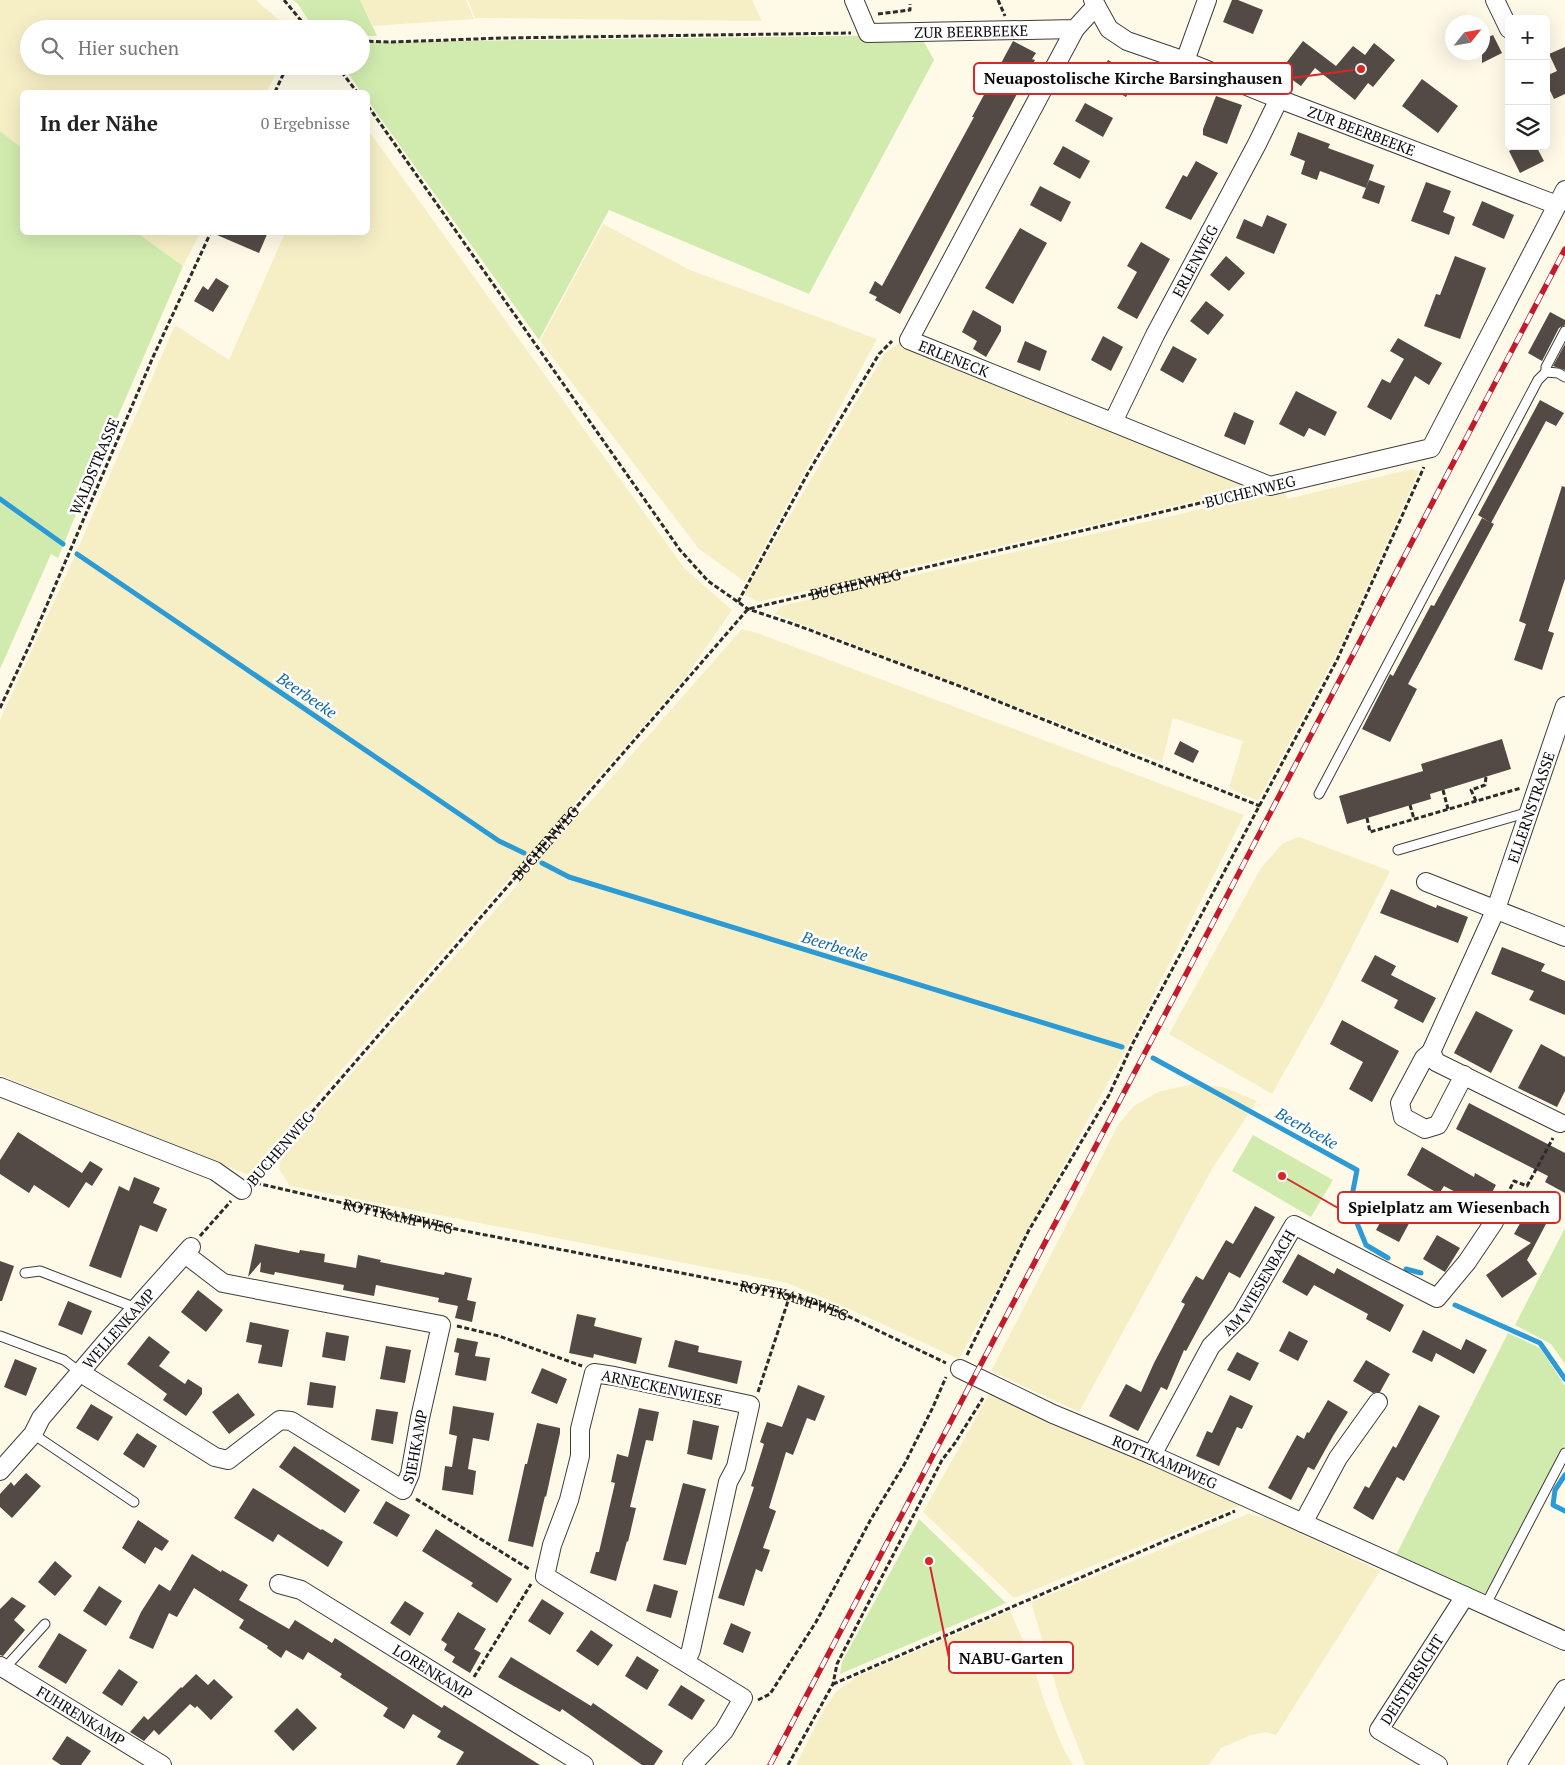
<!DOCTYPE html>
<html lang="de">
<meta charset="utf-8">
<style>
:root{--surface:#fff;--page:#f6f6f6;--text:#222;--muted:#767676;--line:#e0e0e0}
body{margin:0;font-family:"PT Serif",serif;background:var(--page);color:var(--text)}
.controls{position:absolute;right:15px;top:15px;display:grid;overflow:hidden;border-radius:8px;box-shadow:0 5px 20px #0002}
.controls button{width:45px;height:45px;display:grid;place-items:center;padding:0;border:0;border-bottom:1px solid var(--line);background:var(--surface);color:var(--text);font:25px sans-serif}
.compass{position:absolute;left:1445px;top:15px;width:45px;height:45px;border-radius:50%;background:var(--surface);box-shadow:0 5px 20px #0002;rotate:59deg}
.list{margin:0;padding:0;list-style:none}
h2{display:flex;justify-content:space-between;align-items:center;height:65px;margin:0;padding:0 20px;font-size:21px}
h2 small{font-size:16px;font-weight:400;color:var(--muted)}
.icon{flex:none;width:28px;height:28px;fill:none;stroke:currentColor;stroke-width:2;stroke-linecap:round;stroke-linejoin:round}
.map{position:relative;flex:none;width:1565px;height:1765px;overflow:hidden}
.search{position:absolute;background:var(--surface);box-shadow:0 5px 20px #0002;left:20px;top:20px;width:350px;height:55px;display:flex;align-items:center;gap:12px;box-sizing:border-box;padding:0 18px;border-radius:28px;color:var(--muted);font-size:19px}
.panel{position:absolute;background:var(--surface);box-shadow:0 5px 20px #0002;left:20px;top:90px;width:350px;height:145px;border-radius:8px}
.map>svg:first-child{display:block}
.farmland{fill:#f6efc6}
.green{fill:#d1ebaf}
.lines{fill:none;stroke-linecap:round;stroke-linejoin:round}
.stream{stroke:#2b9ad5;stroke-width:5}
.building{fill:#534a46}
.lane-casing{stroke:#3d3d3d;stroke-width:11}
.street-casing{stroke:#3d3d3d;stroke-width:20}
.path{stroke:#2c2c2c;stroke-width:3;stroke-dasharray:5 2.5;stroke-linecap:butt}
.lane{stroke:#fff;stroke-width:9}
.street{stroke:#fff;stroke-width:18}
.rail-casing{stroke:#c11b2c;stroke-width:5.5}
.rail{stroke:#fff;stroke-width:4;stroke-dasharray:11;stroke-linecap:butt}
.labels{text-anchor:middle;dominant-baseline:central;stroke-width:5;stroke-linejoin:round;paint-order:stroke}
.street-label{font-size:15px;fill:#0a0a0a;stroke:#fff}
.water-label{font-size:16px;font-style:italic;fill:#0e69a2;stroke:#fff}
.leader{fill:none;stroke:#d62828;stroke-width:2}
.callout-dot{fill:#d62828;stroke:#fff;stroke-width:2}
.callout{fill:#fff;stroke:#d62828;stroke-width:2}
.callout-label{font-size:16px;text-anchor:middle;font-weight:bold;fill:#0a0a0a}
</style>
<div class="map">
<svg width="1565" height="1765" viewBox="0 0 1565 1765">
<rect width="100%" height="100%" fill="#fff9e7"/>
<!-- farmland -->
<g class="farmland">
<polygon points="0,0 256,0 289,29 29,29 29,66 279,66 267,92 22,92 22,148 0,131"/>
<polygon points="360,0 466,0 474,19 373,26"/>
<polygon points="468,0 752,0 762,21 475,18"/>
<polygon points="368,130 685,569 732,610 684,679 249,1175 0,1075 0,720 72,562 175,325 229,360 285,233 368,232"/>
<polygon points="603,224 690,270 877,339 745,582 699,549 540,341"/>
<polygon points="137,233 200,233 183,266"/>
<polygon points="900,343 1246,481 1243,490 758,602 744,594 885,353"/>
<polygon points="1412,469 1419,471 1341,645 1258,801 1229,788 1243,741 1173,718 1162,762 775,614 781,606 1284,490 1287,499"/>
<polygon points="742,629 760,634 1244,815 1133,1036 959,1359 847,1308 787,1283 290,1186 279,1169 281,1154"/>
<polygon points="1299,837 1390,871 1325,1000 1272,1094 1169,1034 1261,868 1283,843"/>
<polygon points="1197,1083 1226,1088 1257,1101 1212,1169 1079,1412 991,1371 1118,1125 1134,1106 1158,1092"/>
<polygon points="990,1393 1243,1504 1014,1598 923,1512"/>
<polygon points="1248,1514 1271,1519 1380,1571 1276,1735 1266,1732 1251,1735 1221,1748 1209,1765 1085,1765 1060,1700 1031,1602"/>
<polygon points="1010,1611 1030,1656 1045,1703 1063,1748 1073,1765 796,1765 825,1707 837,1691 858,1676"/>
</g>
<!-- green -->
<g class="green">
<polygon points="293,0 360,0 377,36 361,36 361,29 314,29 298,4"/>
<polygon points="920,35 934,60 809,294 609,210 539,340 368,101 368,92 361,92 343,66 361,66 361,42"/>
<polygon points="0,131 22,148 22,232 137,233 183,266 86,490 58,558 51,554 0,669"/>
<polygon points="1253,1135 1333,1180 1311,1217 1232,1171"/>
<polygon points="1565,1228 1565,1364 1551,1344 1515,1325"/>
<polygon points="1508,1333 1540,1348 1565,1386 1565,1444 1488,1593 1482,1598 1396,1555"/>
<polygon points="919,1519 1006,1603 840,1674 842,1662"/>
</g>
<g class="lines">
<!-- stream -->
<g class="stream">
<polyline points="0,499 63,544"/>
<polyline points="77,554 499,841 524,853"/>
<polyline points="542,863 569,877 1122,1047"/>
<polyline points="1153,1058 1357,1170 1350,1206 1366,1245 1388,1258"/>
<polyline points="1406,1269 1421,1273"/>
<polyline points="1455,1305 1540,1343 1565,1379"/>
<polyline points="1565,1475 1555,1490 1553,1505 1565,1511"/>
</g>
</g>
<!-- building -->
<g class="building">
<polygon points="1232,0 1238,0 1263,10 1253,34 1223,22"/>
<polygon points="1493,35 1502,53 1482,63 1482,40"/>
<polygon points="1013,41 1036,53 1032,59 1035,60 900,314 875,300 877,297 869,293 875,281 882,286 974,117 972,117"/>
<polygon points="1303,41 1336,66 1353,46 1365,55 1374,43 1395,60 1373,87 1368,83 1355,100 1315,68 1301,86 1280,71"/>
<polygon points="1565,47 1565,94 1554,99 1546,82 1546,76 1557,71 1549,54"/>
<polygon points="1108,60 1137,77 1126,97 1097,80"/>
<polygon points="1422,79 1458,106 1438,133 1402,106"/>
<polygon points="1216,96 1242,105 1227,144 1203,135 1203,129"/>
<polygon points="1085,103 1113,118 1103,137 1075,121"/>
<polygon points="1298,132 1330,144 1328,148 1374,165 1366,188 1320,171 1317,180 1301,174 1305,161 1290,155"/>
<polygon points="1063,146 1090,161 1080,179 1053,164"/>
<polygon points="1518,146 1536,146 1544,161 1520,173 1509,151"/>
<polygon points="1196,161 1218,173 1191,220 1165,208 1183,175 1187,177"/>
<polygon points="1369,180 1385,186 1379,204 1362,198"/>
<polygon points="1426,182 1451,191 1443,212 1455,217 1449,235 1411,221"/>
<polygon points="1040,186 1071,202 1061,222 1030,205"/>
<polygon points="1482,201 1514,215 1504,239 1472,225"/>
<polygon points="1267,215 1287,224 1274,254 1236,238 1244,219 1262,227"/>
<polygon points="1020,228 1047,243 1013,304 985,288"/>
<polygon points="210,232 268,232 259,253"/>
<polygon points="1141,242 1170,259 1137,319 1117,308 1137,272 1127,266"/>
<polygon points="1226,256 1245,273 1229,291 1210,275"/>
<polygon points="1455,256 1486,268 1460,339 1424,326 1436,294 1440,295"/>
<polygon points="216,278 229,286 213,312 194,301 203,286 208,290"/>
<polygon points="1206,301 1224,315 1208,335 1190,321"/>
<polygon points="973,310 1001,326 1001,331 986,357 973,349 977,341 962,332"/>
<polygon points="1550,312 1565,320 1565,325 1559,328 1542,361 1528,353"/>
<polygon points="1103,336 1123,347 1111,371 1091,360"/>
<polygon points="1398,338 1442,363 1429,385 1415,376 1391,420 1367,407 1382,379 1390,383 1404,359 1390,351"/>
<polygon points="1025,341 1047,351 1040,371 1017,362"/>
<polygon points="1565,344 1565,370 1553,366"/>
<polygon points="1173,346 1197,359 1183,383 1160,370"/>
<polygon points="1296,391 1337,412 1325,436 1309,428 1304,437 1279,424"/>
<polygon points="1540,400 1564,413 1556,426 1546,421 1491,523 1478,515"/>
<polygon points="1234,412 1254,421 1245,445 1224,436"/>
<polygon points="1562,486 1565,487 1565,579 1548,631 1554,633 1542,670 1514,660 1526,624 1519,621"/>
<polygon points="1482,518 1494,524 1408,684 1417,689 1390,742 1362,729 1390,674 1393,676 1431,605 1434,606"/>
<polygon points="1502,739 1511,769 1430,794 1431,799 1347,824 1339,796 1423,771 1421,764"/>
<polygon points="1180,741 1199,751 1193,763 1174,754"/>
<polygon points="1391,889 1436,908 1437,905 1468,917 1458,943 1380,913"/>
<polygon points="1502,947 1545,964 1541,971 1565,981 1565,1015 1529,1000 1534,991 1491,974"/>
<polygon points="1375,955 1396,966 1391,975 1436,998 1423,1023 1394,1008 1398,1000 1361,981"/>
<polygon points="1476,1011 1513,1030 1491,1073 1454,1053"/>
<polygon points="1342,1020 1399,1051 1372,1102 1349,1089 1363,1062 1330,1044"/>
<polygon points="1541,1044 1565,1057 1565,1091 1557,1107 1518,1088"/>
<polygon points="1469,1103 1565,1153 1565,1193 1545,1182 1548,1176 1456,1129"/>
<polygon points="18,1132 82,1173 90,1161 103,1169 92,1186 86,1182 69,1208 34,1185 29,1193 0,1174 0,1160"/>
<polygon points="1422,1147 1474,1177 1475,1173 1496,1185 1484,1207 1444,1186 1439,1194 1407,1175"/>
<polygon points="134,1177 160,1188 153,1203 167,1209 157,1232 140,1225 121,1278 89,1266 119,1186 129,1191"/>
<polygon points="1391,1203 1413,1216 1399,1242 1376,1230"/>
<polygon points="1255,1206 1275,1217 1240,1278 1229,1272 1186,1351 1184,1350 1167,1390 1161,1387 1138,1431 1109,1416 1126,1384 1141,1392 1154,1363 1185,1304 1181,1302 1196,1276 1203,1280 1226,1240 1233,1244"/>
<polygon points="1527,1211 1547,1222 1527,1260 1537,1274 1502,1298 1486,1275 1531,1243 1514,1234"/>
<polygon points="1437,1235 1460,1248 1445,1272 1423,1259"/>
<polygon points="255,1244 299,1253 300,1250 325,1254 324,1262 356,1268 358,1255 381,1260 380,1262 444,1275 445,1272 472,1278 467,1300 476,1302 472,1322 455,1318 458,1306 438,1302 439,1298 376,1285 374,1296 343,1290 344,1285 275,1272 274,1275 260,1272 261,1262 248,1277"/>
<polygon points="1298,1254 1334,1274 1337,1268 1404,1305 1390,1332 1366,1319 1368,1314 1314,1285 1307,1296 1282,1282"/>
<polygon points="0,1261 14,1266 2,1301 0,1301"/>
<polygon points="198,1290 223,1310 206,1332 181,1312"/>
<polygon points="68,1301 92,1311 82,1335 58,1325"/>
<polygon points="577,1314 596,1318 594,1326 642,1338 636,1364 594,1354 593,1358 569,1353"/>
<polygon points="250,1322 289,1330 282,1367 258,1363 262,1345 246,1342"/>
<polygon points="1423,1330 1461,1350 1466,1339 1487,1350 1474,1374 1436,1353 1432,1362 1412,1352"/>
<polygon points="1289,1331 1308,1341 1298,1361 1279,1351"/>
<polygon points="326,1332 349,1336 345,1361 322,1357"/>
<polygon points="149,1336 170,1352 159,1366 185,1384 188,1379 202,1388 202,1394 186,1416 163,1400 167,1394 127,1364"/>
<polygon points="457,1338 478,1342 475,1356 490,1358 486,1381 455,1375 459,1353 454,1352"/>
<polygon points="675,1340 699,1346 698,1352 742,1361 737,1384 668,1367"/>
<polygon points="386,1346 411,1350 405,1383 380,1379"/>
<polygon points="1237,1352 1259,1363 1250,1381 1227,1370"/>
<polygon points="15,1359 37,1368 26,1396 4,1387"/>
<polygon points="1366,1360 1390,1374 1380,1392 1373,1393 1353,1381"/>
<polygon points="542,1368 567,1379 557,1404 531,1393"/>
<polygon points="310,1382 336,1386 333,1408 307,1405"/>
<polygon points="798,1385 825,1396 815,1421 807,1418 793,1455 786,1452 769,1508 776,1511 763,1548 770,1550 762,1572 756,1569 744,1606 718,1598 754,1487 751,1486 764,1444 760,1442 767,1422 782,1427"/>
<polygon points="238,1393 255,1415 229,1434 212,1412"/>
<polygon points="1230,1395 1253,1406 1242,1429 1237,1427 1219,1466 1196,1456 1207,1431 1212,1433"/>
<polygon points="1328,1400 1348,1412 1333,1436 1314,1470 1308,1467 1291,1500 1268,1488 1297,1435 1304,1439 1307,1432 1309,1433"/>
<polygon points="91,1404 113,1417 98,1441 76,1428"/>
<polygon points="1419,1405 1440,1416 1404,1481 1397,1477 1373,1520 1353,1508 1365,1486 1369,1488 1393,1446 1396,1448"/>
<polygon points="453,1406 494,1413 489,1441 473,1438 468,1469 476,1471 473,1495 442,1490 445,1466 452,1467 457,1436 449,1434"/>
<polygon points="639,1408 659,1412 653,1441 646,1440 630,1507 636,1508 628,1542 627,1541 616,1581 590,1573 596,1552 599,1552 615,1483 611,1482 617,1454 628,1457"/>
<polygon points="376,1409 398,1412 393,1444 371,1440"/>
<polygon points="693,1420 719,1426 712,1460 687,1454"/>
<polygon points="537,1423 560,1428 560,1433 546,1497 545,1496 533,1547 508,1541 525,1464 527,1464"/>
<polygon points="137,1433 157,1446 144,1468 123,1454"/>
<polygon points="294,1446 360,1490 345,1513 279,1467"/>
<polygon points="26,1473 41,1486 12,1518 0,1507 0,1494 11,1482 14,1486"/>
<polygon points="683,1483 706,1489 686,1565 663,1560"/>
<polygon points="253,1488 321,1530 322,1529 343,1542 328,1567 278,1534 273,1542 234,1518"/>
<polygon points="386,1501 410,1515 397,1537 373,1523"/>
<polygon points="138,1520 169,1541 162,1551 155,1547 145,1564 122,1548"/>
<polygon points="436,1529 512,1579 497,1603 471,1586 473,1583 422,1551"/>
<polygon points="192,1554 221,1572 222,1570 248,1585 239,1600 289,1629 295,1620 332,1643 335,1638 442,1708 444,1705 540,1765 456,1765 464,1752 437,1737 441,1731 413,1714 404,1729 383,1716 388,1708 340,1677 342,1674 308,1652 303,1660 286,1650 281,1658 267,1648 268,1646 239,1628 244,1620 194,1588 177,1617 169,1613 153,1649 129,1638 141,1612 159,1584 170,1591"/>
<polygon points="55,1561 72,1576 55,1596 38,1582"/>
<polygon points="654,1584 678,1591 671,1618 646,1611"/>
<polygon points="99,1586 122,1601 106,1626 83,1611"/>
<polygon points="12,1597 26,1606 14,1620 25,1630 3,1656 0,1655 0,1609"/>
<polygon points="542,1599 564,1613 550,1635 528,1621"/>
<polygon points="405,1601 424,1613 410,1636 390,1623"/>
<polygon points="458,1612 486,1629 474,1649 481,1653 470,1673 452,1662 455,1657 444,1650 447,1644 441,1640"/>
<polygon points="731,1623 751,1632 743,1653 723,1644"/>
<polygon points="591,1630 613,1645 598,1666 576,1651"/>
<polygon points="59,1633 87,1650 66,1684 38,1667"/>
<polygon points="637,1656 659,1670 647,1690 625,1676"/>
<polygon points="511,1657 591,1706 593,1703 663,1751 654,1765 642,1765 562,1709 560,1712 498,1677"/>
<polygon points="119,1669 138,1682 122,1706 102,1693"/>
<polygon points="196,1674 208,1685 214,1679 233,1697 211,1720 197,1706 195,1708 190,1704 159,1735 154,1730 144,1741 130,1732 144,1716 148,1720 181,1687 182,1688"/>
<polygon points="681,1685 705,1700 692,1720 668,1705"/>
<polygon points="297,1708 317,1728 293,1751 274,1731"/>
<polygon points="67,1736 91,1751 81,1765 61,1765 52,1759"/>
</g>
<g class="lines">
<!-- lane casing -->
<g class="lane-casing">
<g id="lane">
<polyline points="1546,372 1546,367 1565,331"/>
<polyline points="1319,794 1538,380 1546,372 1558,373 1565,377"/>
<polyline points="1398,850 1529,812"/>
<polyline points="25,1273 40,1271 136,1308"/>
<polyline points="0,1336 64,1360 81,1373"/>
<polyline points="33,1434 134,1502"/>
<polyline points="1485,1606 1565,1453"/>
<polyline points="4,1669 45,1624"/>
</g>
</g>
<!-- street casing -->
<g class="street-casing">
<g id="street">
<path id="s3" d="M854,0L868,33L1075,29L1096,6"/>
<path id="s4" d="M1093,0L1109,29L1127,41L1185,61L1279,99L1557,205"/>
<polyline points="1495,0 1509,29"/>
<path id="s5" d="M1075,29L909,340L1270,486L1431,448L1565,190"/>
<polyline points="1185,61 1207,0"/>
<path id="s6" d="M1113,422L1155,335L1257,144L1279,99"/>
<polyline points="1426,882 1565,937"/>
<polyline points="1431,1052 1424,1058 1400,1103 1403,1117 1425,1129 1438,1125 1464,1075"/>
<polyline points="0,1087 215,1171 242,1190"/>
<path id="s7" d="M1560,1123L1436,1062L1431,1052L1496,909L1565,706"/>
<path id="s8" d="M960,1369L1053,1414L1152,1455L1565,1641"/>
<path id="s9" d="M81,1373L215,1457L228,1460L280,1420L291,1421L403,1490L410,1474L420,1418L441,1325L223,1283L185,1254"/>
<path id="s10" d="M1152,1455L1211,1346L1241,1316L1294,1225L1437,1298L1467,1262L1494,1222"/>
<path id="s11" d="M0,1471L33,1434L41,1418L105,1343L191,1247"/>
<polyline points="1303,1523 1338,1458 1378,1402"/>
<path id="s12" d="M279,1584L301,1590L584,1765"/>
<polyline points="686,1662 691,1650 728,1482 736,1467 750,1405 614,1376 594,1373 580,1429 580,1456 569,1500 552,1545 545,1576 743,1698 724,1731 692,1765"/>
<path id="s13" d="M0,1666L162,1765"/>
<path id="s14" d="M1438,1765L1379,1730L1465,1596"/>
<polyline points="1517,1765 1565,1689"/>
</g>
</g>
<!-- path -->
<g class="path">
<polyline points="284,0 308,29"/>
<polyline points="998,0 1005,16"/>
<polyline points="878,14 910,10 910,4"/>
<polyline points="361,41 391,42 503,38 851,33"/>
<polyline points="337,66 357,92"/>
<polyline points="275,92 287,66"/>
<polyline points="368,106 680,550 708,581 748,609 799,626 962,687 1260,806"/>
<polyline points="738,602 808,473 879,354 892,341"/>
<polyline points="0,708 31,642 153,357 211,232"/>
<polyline points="1443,790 1448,809"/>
<polyline points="1476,801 1471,790 1485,785 1486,777"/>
<polyline points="1410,805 1414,819"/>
<polyline points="1367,818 1370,832 1521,788"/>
<path id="s1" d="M253,1180L748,609L1243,493"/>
<path id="s2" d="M256,1183L460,1230L697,1276L790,1295L835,1310L946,1363"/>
<polyline points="1500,1209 1514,1181 1527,1186 1553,1138"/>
<polyline points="200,1236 231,1201"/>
<polyline points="457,1326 499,1336 582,1366"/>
<polyline points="967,1355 1029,1230 1109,1095 1133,1043 1337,660 1424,467"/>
<polyline points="758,1392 790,1295"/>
<polyline points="416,1499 529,1569"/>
<polyline points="474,1677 531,1584"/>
<polyline points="833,1684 1235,1511"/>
<polyline points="758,1700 770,1694 816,1622 871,1519 905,1463 933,1407 946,1377"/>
<polyline points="788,1765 833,1684 837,1664 942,1460 955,1443 983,1398"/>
</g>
<!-- lane -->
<use href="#lane" class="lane"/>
<!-- street -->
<use href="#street" class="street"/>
<!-- rail casing -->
<g class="rail-casing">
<polyline id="rail" points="770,1765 1149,1045 1565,249"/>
</g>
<!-- rail -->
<use href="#rail" class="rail"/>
</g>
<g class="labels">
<!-- street labels -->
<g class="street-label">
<text stroke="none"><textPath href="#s3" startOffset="139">ZUR BEERBEEKE</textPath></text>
<text stroke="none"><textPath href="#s4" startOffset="306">ZUR BEERBEEKE</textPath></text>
<text stroke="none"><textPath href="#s6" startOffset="181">ERLENWEG</textPath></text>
<text stroke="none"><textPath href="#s5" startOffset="401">ERLENECK</textPath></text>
<text transform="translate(94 466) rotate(-67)">WALDSTRASSE</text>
<text transform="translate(1250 491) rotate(-14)">BUCHENWEG</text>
<text stroke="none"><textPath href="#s1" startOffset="866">BUCHENWEG</textPath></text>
<text stroke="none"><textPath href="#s7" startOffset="414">ELLERNSTRASSE</textPath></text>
<text stroke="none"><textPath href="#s1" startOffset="446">BUCHENWEG</textPath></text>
<text transform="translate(280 1148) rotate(-49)">BUCHENWEG</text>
<text stroke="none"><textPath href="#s2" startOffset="146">ROTTKAMPWEG</textPath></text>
<text stroke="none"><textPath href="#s10" startOffset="204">AM WIESENBACH</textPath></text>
<text stroke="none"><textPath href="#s2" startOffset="551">ROTTKAMPWEG</textPath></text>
<text stroke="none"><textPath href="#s11" startOffset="186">WELLENKAMP</textPath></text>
<text transform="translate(662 1387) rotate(12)">ARNECKENWIESE</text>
<text stroke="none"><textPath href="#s9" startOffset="425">SIEHKAMP</textPath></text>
<text stroke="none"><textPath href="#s8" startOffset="225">ROTTKAMPWEG</textPath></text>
<text stroke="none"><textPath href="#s12" startOffset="178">LORENKAMP</textPath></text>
<text stroke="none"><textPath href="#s14" startOffset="129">DEISTERSICHT</textPath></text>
<text stroke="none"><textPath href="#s13" startOffset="95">FUHRENKAMP</textPath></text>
</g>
<!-- water labels -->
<g class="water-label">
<text transform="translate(307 695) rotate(34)">Beerbeeke</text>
<text transform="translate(835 946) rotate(17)">Beerbeeke</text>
<text transform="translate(1307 1128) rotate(29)">Beerbeeke</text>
</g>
</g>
<!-- callouts -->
<path class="leader" d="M1361 69L1292 78M1282 1176L1338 1208M929 1561L949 1658"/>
<g class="callout-dot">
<circle cx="1361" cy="69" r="5"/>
<circle cx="1282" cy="1176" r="5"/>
<circle cx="929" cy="1561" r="5"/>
</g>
<g class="callout">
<rect x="974" y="63" width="318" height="31" rx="5"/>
<rect x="1338" y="1192" width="222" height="31" rx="5"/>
<rect x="949" y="1642" width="124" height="31" rx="5"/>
</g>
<g class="callout-label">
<text x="1133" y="84">Neuapostolische Kirche Barsinghausen</text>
<text x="1449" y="1213">Spielplatz am Wiesenbach</text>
<text x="1011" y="1664">NABU-Garten</text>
</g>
</svg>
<div class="controls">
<button>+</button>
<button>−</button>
<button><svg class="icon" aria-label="layers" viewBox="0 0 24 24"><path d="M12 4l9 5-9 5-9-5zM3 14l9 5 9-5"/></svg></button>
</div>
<svg class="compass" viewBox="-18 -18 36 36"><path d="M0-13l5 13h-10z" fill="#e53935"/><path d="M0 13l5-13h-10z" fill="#767676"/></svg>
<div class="search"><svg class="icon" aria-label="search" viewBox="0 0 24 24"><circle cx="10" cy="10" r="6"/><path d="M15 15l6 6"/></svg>Hier suchen</div>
<section class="panel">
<h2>In der Nähe<small>0 Ergebnisse</small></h2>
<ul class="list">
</ul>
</section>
</div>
